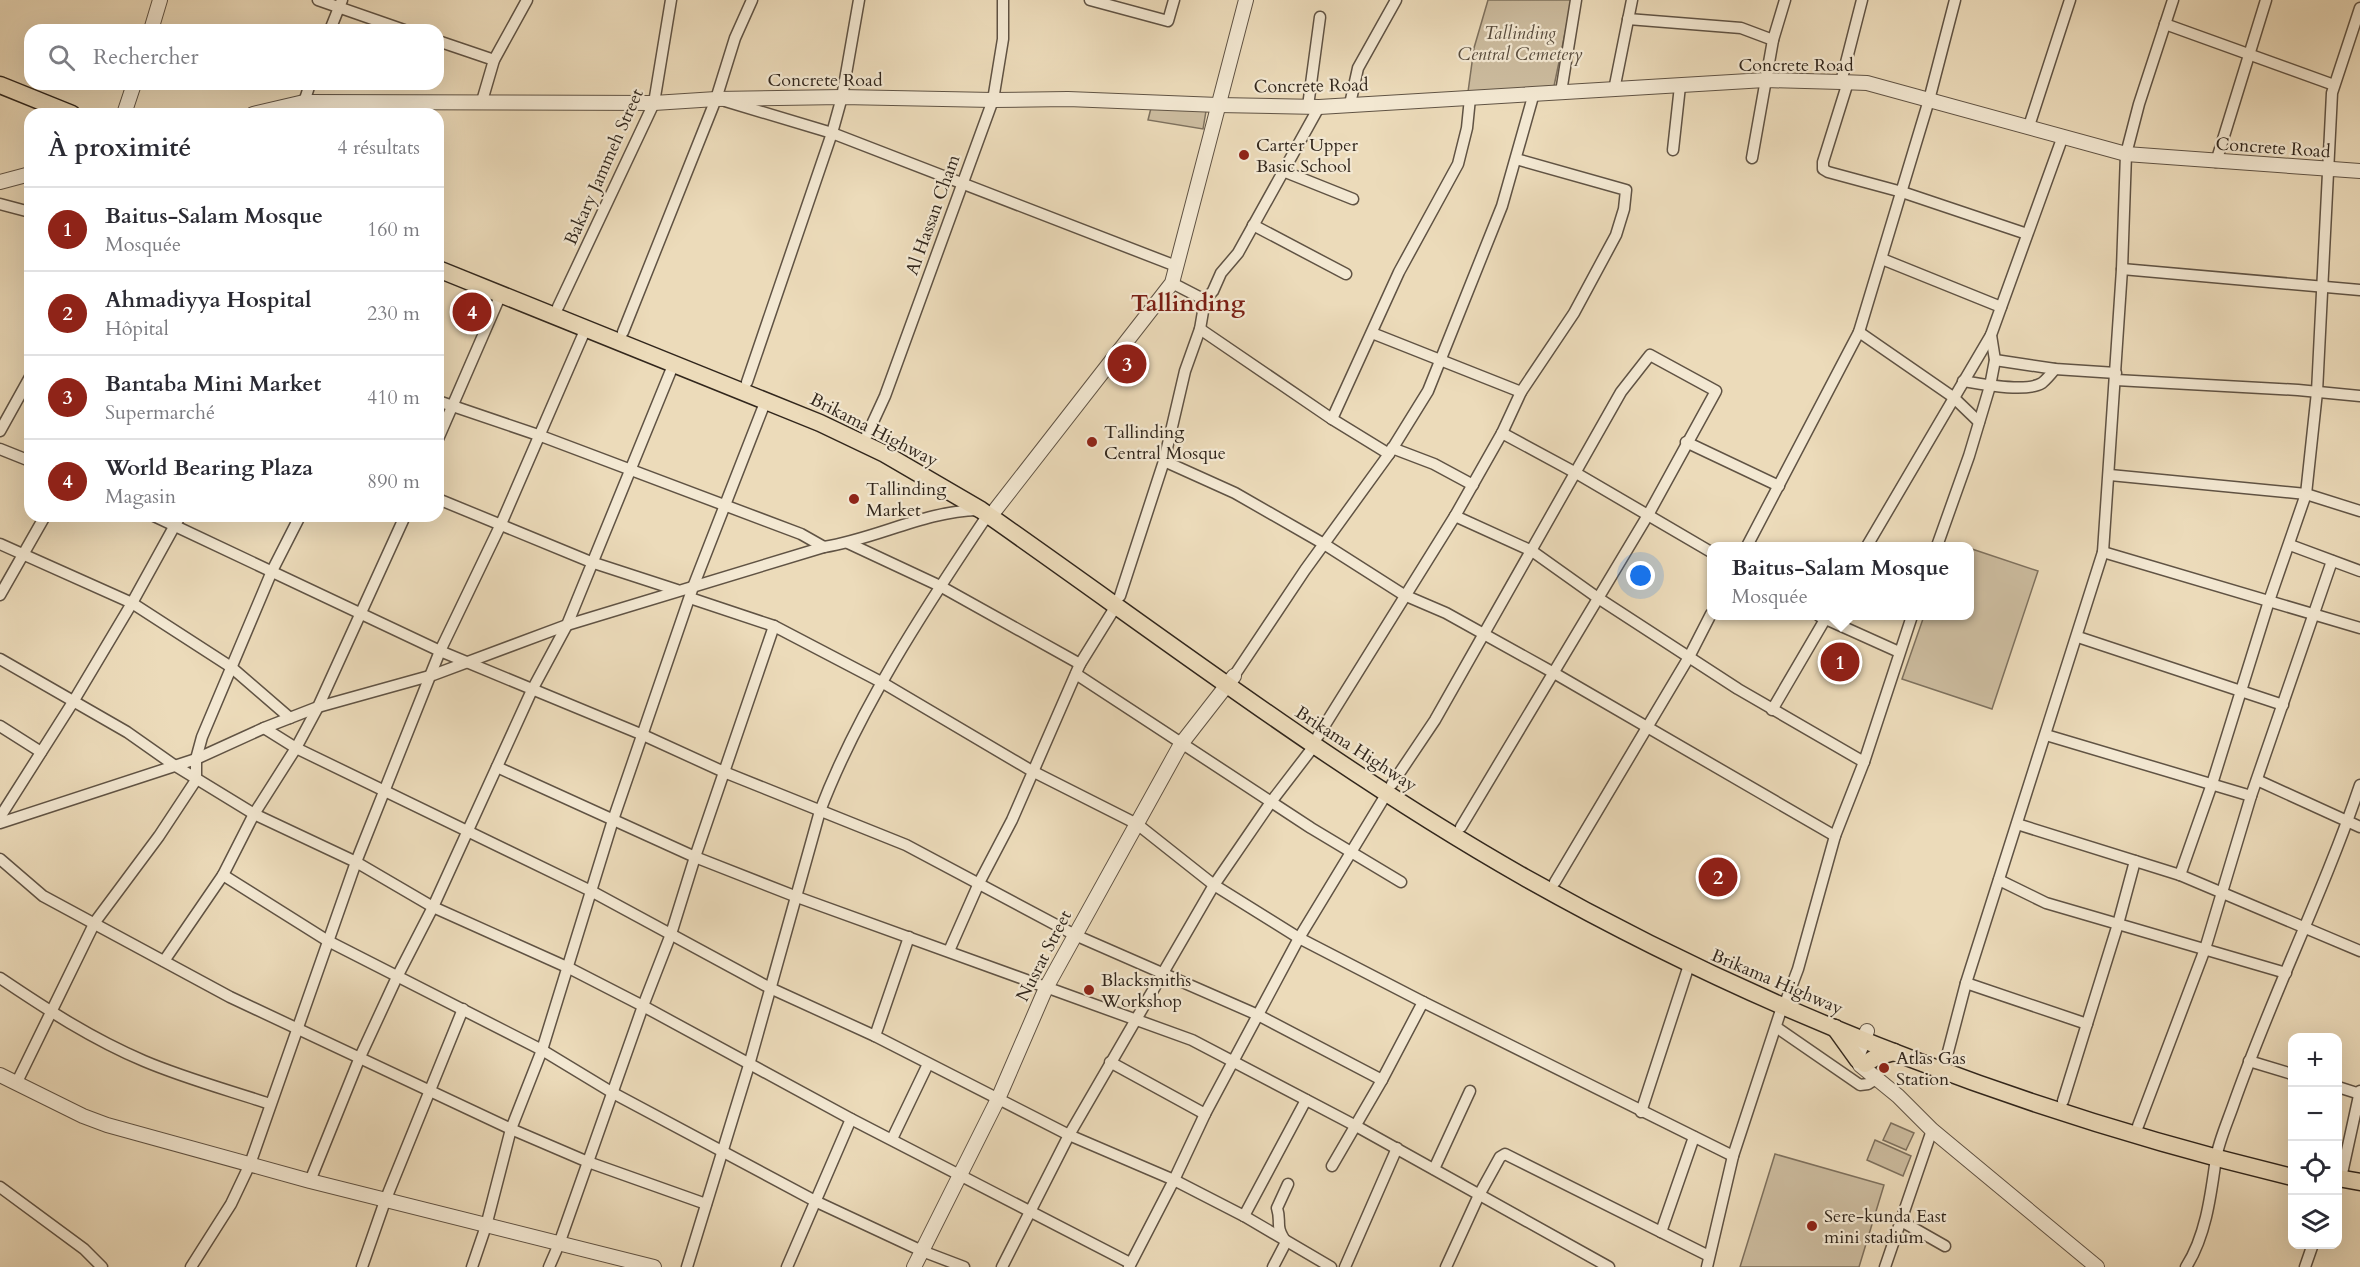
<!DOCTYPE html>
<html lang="fr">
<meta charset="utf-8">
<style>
:root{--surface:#fff;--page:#f7f7f7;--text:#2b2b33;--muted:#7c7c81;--line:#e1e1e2;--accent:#8f2418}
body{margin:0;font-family:Cardo,serif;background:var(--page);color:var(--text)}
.controls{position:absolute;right:18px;bottom:18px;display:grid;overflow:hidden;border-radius:12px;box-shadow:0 6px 24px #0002}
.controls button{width:54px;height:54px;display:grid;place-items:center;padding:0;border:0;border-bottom:2px solid var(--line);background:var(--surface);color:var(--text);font:30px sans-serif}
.you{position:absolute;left:1641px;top:576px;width:21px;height:21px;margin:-15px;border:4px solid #fff;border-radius:50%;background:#1a73e8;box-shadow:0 0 0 9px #1a73e833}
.badge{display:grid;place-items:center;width:39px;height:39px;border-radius:50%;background:var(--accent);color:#fff;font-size:20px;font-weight:700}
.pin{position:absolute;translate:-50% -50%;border:3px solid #fff;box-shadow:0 2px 6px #0006}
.popup{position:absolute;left:1707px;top:542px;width:267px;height:78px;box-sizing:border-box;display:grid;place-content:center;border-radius:12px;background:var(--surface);filter:drop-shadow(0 2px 4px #0005);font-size:20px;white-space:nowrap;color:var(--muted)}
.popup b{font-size:22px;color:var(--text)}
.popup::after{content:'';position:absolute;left:50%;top:100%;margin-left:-12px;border:12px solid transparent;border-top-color:var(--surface)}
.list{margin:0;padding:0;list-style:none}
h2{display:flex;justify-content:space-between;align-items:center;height:78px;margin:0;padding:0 24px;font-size:26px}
h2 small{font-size:20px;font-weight:400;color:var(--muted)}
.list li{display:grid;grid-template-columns:39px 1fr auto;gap:18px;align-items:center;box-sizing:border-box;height:84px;padding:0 24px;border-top:2px solid var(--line)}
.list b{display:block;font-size:22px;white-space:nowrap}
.list p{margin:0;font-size:20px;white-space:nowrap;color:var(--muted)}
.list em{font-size:20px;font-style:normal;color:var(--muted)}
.icon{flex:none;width:33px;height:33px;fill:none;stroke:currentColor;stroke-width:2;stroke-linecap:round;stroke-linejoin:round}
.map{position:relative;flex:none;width:2360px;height:1267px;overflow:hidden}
.search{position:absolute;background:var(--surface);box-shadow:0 6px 24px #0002;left:24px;top:24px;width:420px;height:66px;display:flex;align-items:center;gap:15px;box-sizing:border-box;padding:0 21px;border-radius:18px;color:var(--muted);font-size:22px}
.panel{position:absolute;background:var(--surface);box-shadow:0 6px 24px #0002;left:24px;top:108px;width:420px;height:414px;border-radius:18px}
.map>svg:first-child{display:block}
.green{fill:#ccbc9f;stroke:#7e715e;stroke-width:1.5}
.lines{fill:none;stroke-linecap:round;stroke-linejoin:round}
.minor-casing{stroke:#605344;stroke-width:13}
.tertiary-casing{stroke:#605344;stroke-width:16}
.trunk-casing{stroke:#31261c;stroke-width:19}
.minor{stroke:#f3e8d2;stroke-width:10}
.tertiary{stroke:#f3e8d2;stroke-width:14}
.trunk{stroke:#ecdbba;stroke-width:16}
.poi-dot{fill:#8f2418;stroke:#f3e8d2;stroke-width:2}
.labels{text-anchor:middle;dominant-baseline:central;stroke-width:4.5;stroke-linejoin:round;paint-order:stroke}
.park-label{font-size:18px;font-style:italic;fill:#584c3d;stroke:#f3e8d2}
.street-label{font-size:18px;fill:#31261c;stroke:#f3e8d2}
.poi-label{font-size:18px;fill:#31261c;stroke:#f3e8d2;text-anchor:start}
.district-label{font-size:24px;font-weight:bold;fill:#7a1f14;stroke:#f3e8d2}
</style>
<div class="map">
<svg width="2360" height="1267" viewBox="0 0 2360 1267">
<rect width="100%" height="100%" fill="#ecdbba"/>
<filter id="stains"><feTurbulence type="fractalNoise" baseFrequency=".00333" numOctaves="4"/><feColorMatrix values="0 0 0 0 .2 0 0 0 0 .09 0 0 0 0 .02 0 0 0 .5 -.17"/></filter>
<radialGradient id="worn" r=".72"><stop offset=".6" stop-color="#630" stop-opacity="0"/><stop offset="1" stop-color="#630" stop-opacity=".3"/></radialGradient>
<!-- green -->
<g class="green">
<polygon points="1488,0 1572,0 1554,86 1468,92 1474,48"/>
<polygon points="1152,104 1207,105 1203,129 1148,120"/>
<polygon points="1969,548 2038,571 1992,709 1902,679 1924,616 1969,616"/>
<polygon points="1891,1123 1914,1133 1906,1150 1883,1140"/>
<polygon points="1875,1140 1911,1156 1903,1176 1867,1160"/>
<polygon points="1775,1154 1884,1185 1859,1267 1740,1267"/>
</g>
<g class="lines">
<!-- minor casing -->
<g class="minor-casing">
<g id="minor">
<polyline points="318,0 404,30"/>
<polyline points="1090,0 1168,21 1174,0"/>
<polyline points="1628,19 1741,28 1773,40"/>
<polyline points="2165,24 2334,85"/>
<polyline points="330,30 342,0"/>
<polyline points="438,41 494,60"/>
<polyline points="1841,82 1862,0"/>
<polyline points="1848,82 1823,162 1823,169 1828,172 1902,192 2027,234"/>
<polyline points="1614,90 1632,0"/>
<polyline points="1561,92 1576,0"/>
<polyline points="482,101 494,60 527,0"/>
<polyline points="725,101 832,133 1176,266"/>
<polyline points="304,102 310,84"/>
<polyline points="1350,104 1358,68 1396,0"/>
<polyline points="1308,106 1320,17"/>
<polyline points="2029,126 2070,0"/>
<polyline points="1673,150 1680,86"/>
<polyline points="1752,158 1773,40 1785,0"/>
<polyline points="2216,162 2266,0"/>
<polyline points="1283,171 1353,199"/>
<polyline points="0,204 30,212"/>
<polyline points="1253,225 1346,274"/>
<polyline points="1882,259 2001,307"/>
<polyline points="2122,269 2360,290"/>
<polyline points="1172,283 1205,300"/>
<polyline points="558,307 654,103 671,0"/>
<polyline points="1200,329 1332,419 1389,454"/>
<polyline points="623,332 716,99 735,38 752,0"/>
<polyline points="1859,332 1953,397 1979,422"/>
<polyline points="1372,333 1521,392"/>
<polyline points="1995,360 2055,369 2116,373"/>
<polyline points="2116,380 2298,390 2360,396"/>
<path d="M1963,381C1981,384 2026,393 2042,383C2047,379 2051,374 2055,369"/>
<polyline points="747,382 832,133 842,97 859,0"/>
<polyline points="438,401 541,436 801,534 824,547"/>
<polyline points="1332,419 1399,272 1458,164 1467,128 1470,98"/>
<polyline points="0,431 30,377"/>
<polyline points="1502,433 1576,473 1711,552"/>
<polyline points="867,435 885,396 993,100 1003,39 1003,0"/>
<polyline points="438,439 501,294"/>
<polyline points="1686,442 1779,486"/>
<polyline points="1392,448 1434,464 1473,485"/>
<polyline points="0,449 30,461"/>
<polyline points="1164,461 1235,493 1324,544 1404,595 1446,613 1554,673 1835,836"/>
<polyline points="2110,475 2306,494 2360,511"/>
<polyline points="438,499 591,562 677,590"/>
<polyline points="154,516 440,651 643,735 724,772 906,845 1075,935 1258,1015 1382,1080"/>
<polyline points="1455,516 1532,551 1598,598 1738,689 1864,762"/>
<polyline points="848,543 940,586 1080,664"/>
<polyline points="0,544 132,603 231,667 290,718"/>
<polyline points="2290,545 2360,571"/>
<polyline points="1747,546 1859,332 1929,100 1955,0"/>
<polyline points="1867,546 1991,335"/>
<polyline points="1937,546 1969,456 1990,386 1995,360 1991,335 2063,136"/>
<polyline points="2103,552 2360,628"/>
<polyline points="0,595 45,516"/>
<polyline points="1120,596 1164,461 1185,371 1200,329 1205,300 1213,291 1221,273 1238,253 1319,107"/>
<polyline points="690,598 774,626 883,683 1032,771 1137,824 1214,885 1299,938 1423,1002 1733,1156"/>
<polyline points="1819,616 1899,652"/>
<polyline points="2078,637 2283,705"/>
<polyline points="0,659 127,732 174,765 254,814 356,862 433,907 569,968 643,1006 851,1119 1130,1263"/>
<polyline points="1076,674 1311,828 1401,882"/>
<polyline points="1234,676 1305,570 1389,454 1428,391 1502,206 1534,93"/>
<polyline points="1772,710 1827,616"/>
<polyline points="0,726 41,752"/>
<polyline points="264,728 296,748 591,891 770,988 875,1036 1069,1135 1174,1180 1244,1216 1331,1267"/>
<polyline points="2046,735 2251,796"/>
<polyline points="1318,736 1455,516 1502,433 1521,392 1574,313 1616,235 1624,209 1626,190 1516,159"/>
<polyline points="497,767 695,857 797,897 1192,1040 1356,1126 1609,1267"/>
<polyline points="2257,780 2360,827"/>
<polyline points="1392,784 1435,720 1621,392 1650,355 1716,391 1648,515 1461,827"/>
<polyline points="0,817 73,702 132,603 180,516"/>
<path d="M0,823L196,759L264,728L318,707L433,675L567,625L824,547C876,539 925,511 978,510"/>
<polyline points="2017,824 2180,875 2360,951"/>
<polyline points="0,859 43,896 230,997 511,1129 588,1162 706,1204"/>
<polyline points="223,875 328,941 542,1050 613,1093 817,1202 922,1251 964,1267"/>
<polyline points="2180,875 2212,784 2269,601 2306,494 2317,392 2332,93 2360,8"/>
<polyline points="1999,880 2046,903 2286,973"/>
<polyline points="1555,882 1689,657 1711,614"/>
<polyline points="949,951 979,883 1012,820 1080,664 1116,606"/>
<polyline points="164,961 223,875 254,814 296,748 318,707 405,516"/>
<path d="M0,978C46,1009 92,1039 144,1061C184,1078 228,1090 270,1104"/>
<polyline points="1966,983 2087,1024"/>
<polyline points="1787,998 1798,969 1835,836 1864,762 1912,616"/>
<polyline points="1776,1027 1860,1085 1868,1084 1876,1079"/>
<polyline points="875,1036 909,937"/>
<polyline points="2249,1061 2292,1074"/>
<polyline points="1110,1062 1205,1114"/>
<polyline points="1943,1071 1966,983 2103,552 2122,269 2126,154 2139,104 2173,0"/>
<polyline points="16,1084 95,922 159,836 196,780 196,759 202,737 272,571 300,516"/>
<polyline points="2338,1087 2360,1094"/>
<polyline points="2063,1101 2118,924 2135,861"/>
<polyline points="1641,1112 1689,965"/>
<polyline points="2138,1126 2205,949 2251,796 2332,561"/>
<polyline points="892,1139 928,1064"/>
<polyline points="1332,1166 1382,1080 1423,1002"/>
<polyline points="1434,1169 1470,1091"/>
<polyline points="2341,1178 2360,1091"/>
<polyline points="310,1181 360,1057 397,977 433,907 532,690 567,625 674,363"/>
<polyline points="0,1187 84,1249 102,1267"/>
<polyline points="1244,1216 1306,1100"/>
<polyline points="1901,1221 1945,1246"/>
<polyline points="1661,1232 1694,1137"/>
<polyline points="191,1267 231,1204 250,1164 356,862 440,651 501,524 586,328"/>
<polyline points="362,1267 385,1201 463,1009"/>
<polyline points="472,1267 486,1226 511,1129 542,1050 613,820 693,587 766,400"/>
<polyline points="549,1267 559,1244 643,1006 671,934 695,857 774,626"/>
<path d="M687,1267L749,1065L820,811C858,711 924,610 983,522L992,513"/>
<polyline points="787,1267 851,1119"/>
<polyline points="1002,1267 1069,1135 1214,885 1271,802 1314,746"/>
<polyline points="1129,1267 1174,1180 1205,1114 1299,938 1387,793"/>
<path d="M1273,1267L1286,1242C1274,1224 1282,1224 1277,1208L1288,1184"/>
<polyline points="1345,1267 1397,1148"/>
<polyline points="1446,1267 1479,1195 1500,1157 1505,1154 1709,1256"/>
<polyline points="1707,1267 1733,1156 1782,1007"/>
<polyline points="1885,1267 1932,1130"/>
<path d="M2186,1267C2206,1236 2211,1194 2216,1158C2219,1141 2227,1123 2233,1106C2271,997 2323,894 2360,785"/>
<polyline points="2305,1267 2313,1244"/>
</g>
</g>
<!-- tertiary casing -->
<g class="tertiary-casing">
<g id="tertiary">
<polyline points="151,30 160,0"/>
<polyline points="124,114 134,84"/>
<polyline points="253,114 304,102 654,103 716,99 842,97 993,100 1068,99 1218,105 1319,107 1765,80 1841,82 1867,83 2126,154 2360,171"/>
<polyline points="0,182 30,174"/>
<polyline points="996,509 1172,283 1246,0"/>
<polyline points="1867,1031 1857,1057 1860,1065 1898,1096 1932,1130 2097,1267"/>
<polyline points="0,1075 83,1116 107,1125 310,1181 654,1267"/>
<polyline points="914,1267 998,1099 1046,988 1181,744 1234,676"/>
</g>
</g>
<!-- trunk casing -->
<g class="trunk-casing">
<g id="trunk">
<polyline points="0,85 72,114"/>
<path d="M438,269L820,423L885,454L981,510C1160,635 1334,769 1524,877C1765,1013 2024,1112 2292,1177"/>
<polyline points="1835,1028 1858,1060"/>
<polyline points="1865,1064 1876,1057 1894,1052"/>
<polyline points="2338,1178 2360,1182"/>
</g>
</g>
<!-- minor -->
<use href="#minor" class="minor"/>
<!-- tertiary -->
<use href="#tertiary" class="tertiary"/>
<!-- trunk -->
<use href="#trunk" class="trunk"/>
</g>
<!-- markers -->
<g class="poi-dot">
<circle cx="1244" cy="155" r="6"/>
<circle cx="1092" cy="442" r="6"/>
<circle cx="854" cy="499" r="6"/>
<circle cx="1089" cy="990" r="6"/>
<circle cx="1884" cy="1068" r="6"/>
<circle cx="1812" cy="1226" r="6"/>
</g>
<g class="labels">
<!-- park labels -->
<g class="park-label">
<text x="1520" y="33">Tallinding<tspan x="1520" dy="21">Central Cemetery</tspan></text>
</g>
<!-- street labels -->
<g class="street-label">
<text x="1796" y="65">Concrete Road</text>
<text x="825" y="80">Concrete Road</text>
<text transform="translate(1311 86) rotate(-1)">Concrete Road</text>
<text transform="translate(2273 148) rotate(4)">Concrete Road</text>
<text transform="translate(604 167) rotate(-66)">Bakary Jammeh Street</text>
<text transform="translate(933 215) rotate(-70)">Al Hassan Cham</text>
<text transform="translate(874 430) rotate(27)">Brikama Highway</text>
<text transform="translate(1356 749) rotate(33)">Brikama Highway</text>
<text transform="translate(1044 956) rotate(-63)">Nusrat Street</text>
<text transform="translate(1777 982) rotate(23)">Brikama Highway</text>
</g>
<!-- poi labels -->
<g class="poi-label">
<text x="1256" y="145">Carter Upper<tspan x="1256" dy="21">Basic School</tspan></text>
<text x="1104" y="432">Tallinding<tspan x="1104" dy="21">Central Mosque</tspan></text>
<text x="866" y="489">Tallinding<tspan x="866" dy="21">Market</tspan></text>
<text x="1101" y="980">Blacksmiths<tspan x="1101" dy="21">Workshop</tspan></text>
<text x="1896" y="1058">Atlas Gas<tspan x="1896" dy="21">Station</tspan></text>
<text x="1824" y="1216">Sere-kunda East<tspan x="1824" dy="21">mini stadium</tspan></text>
</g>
<!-- district labels -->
<g class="district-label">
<text x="1188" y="303">Tallinding</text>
</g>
</g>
<rect width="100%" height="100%" filter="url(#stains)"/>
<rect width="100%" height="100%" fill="url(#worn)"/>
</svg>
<div class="controls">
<button>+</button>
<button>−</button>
<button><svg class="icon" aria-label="locate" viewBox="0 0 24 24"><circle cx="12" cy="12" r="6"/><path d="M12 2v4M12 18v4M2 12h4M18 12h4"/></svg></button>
<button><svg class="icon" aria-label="layers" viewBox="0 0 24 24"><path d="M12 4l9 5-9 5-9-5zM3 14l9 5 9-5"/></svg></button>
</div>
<div class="you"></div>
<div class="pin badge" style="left:1840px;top:662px">1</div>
<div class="popup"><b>Baitus-Salam Mosque</b>Mosquée</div>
<div class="pin badge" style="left:1718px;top:877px">2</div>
<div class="pin badge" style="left:1127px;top:364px">3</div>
<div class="pin badge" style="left:472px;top:312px">4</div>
<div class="search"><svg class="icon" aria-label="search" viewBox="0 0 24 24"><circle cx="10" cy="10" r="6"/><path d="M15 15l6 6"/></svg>Rechercher</div>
<section class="panel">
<h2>À proximité<small>4 résultats</small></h2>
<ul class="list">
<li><span class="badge">1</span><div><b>Baitus-Salam Mosque</b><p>Mosquée</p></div><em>160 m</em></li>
<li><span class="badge">2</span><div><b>Ahmadiyya Hospital</b><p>Hôpital</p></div><em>230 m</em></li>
<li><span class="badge">3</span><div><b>Bantaba Mini Market</b><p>Supermarché</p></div><em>410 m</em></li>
<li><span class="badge">4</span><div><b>World Bearing Plaza</b><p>Magasin</p></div><em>890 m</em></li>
</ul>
</section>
</div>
